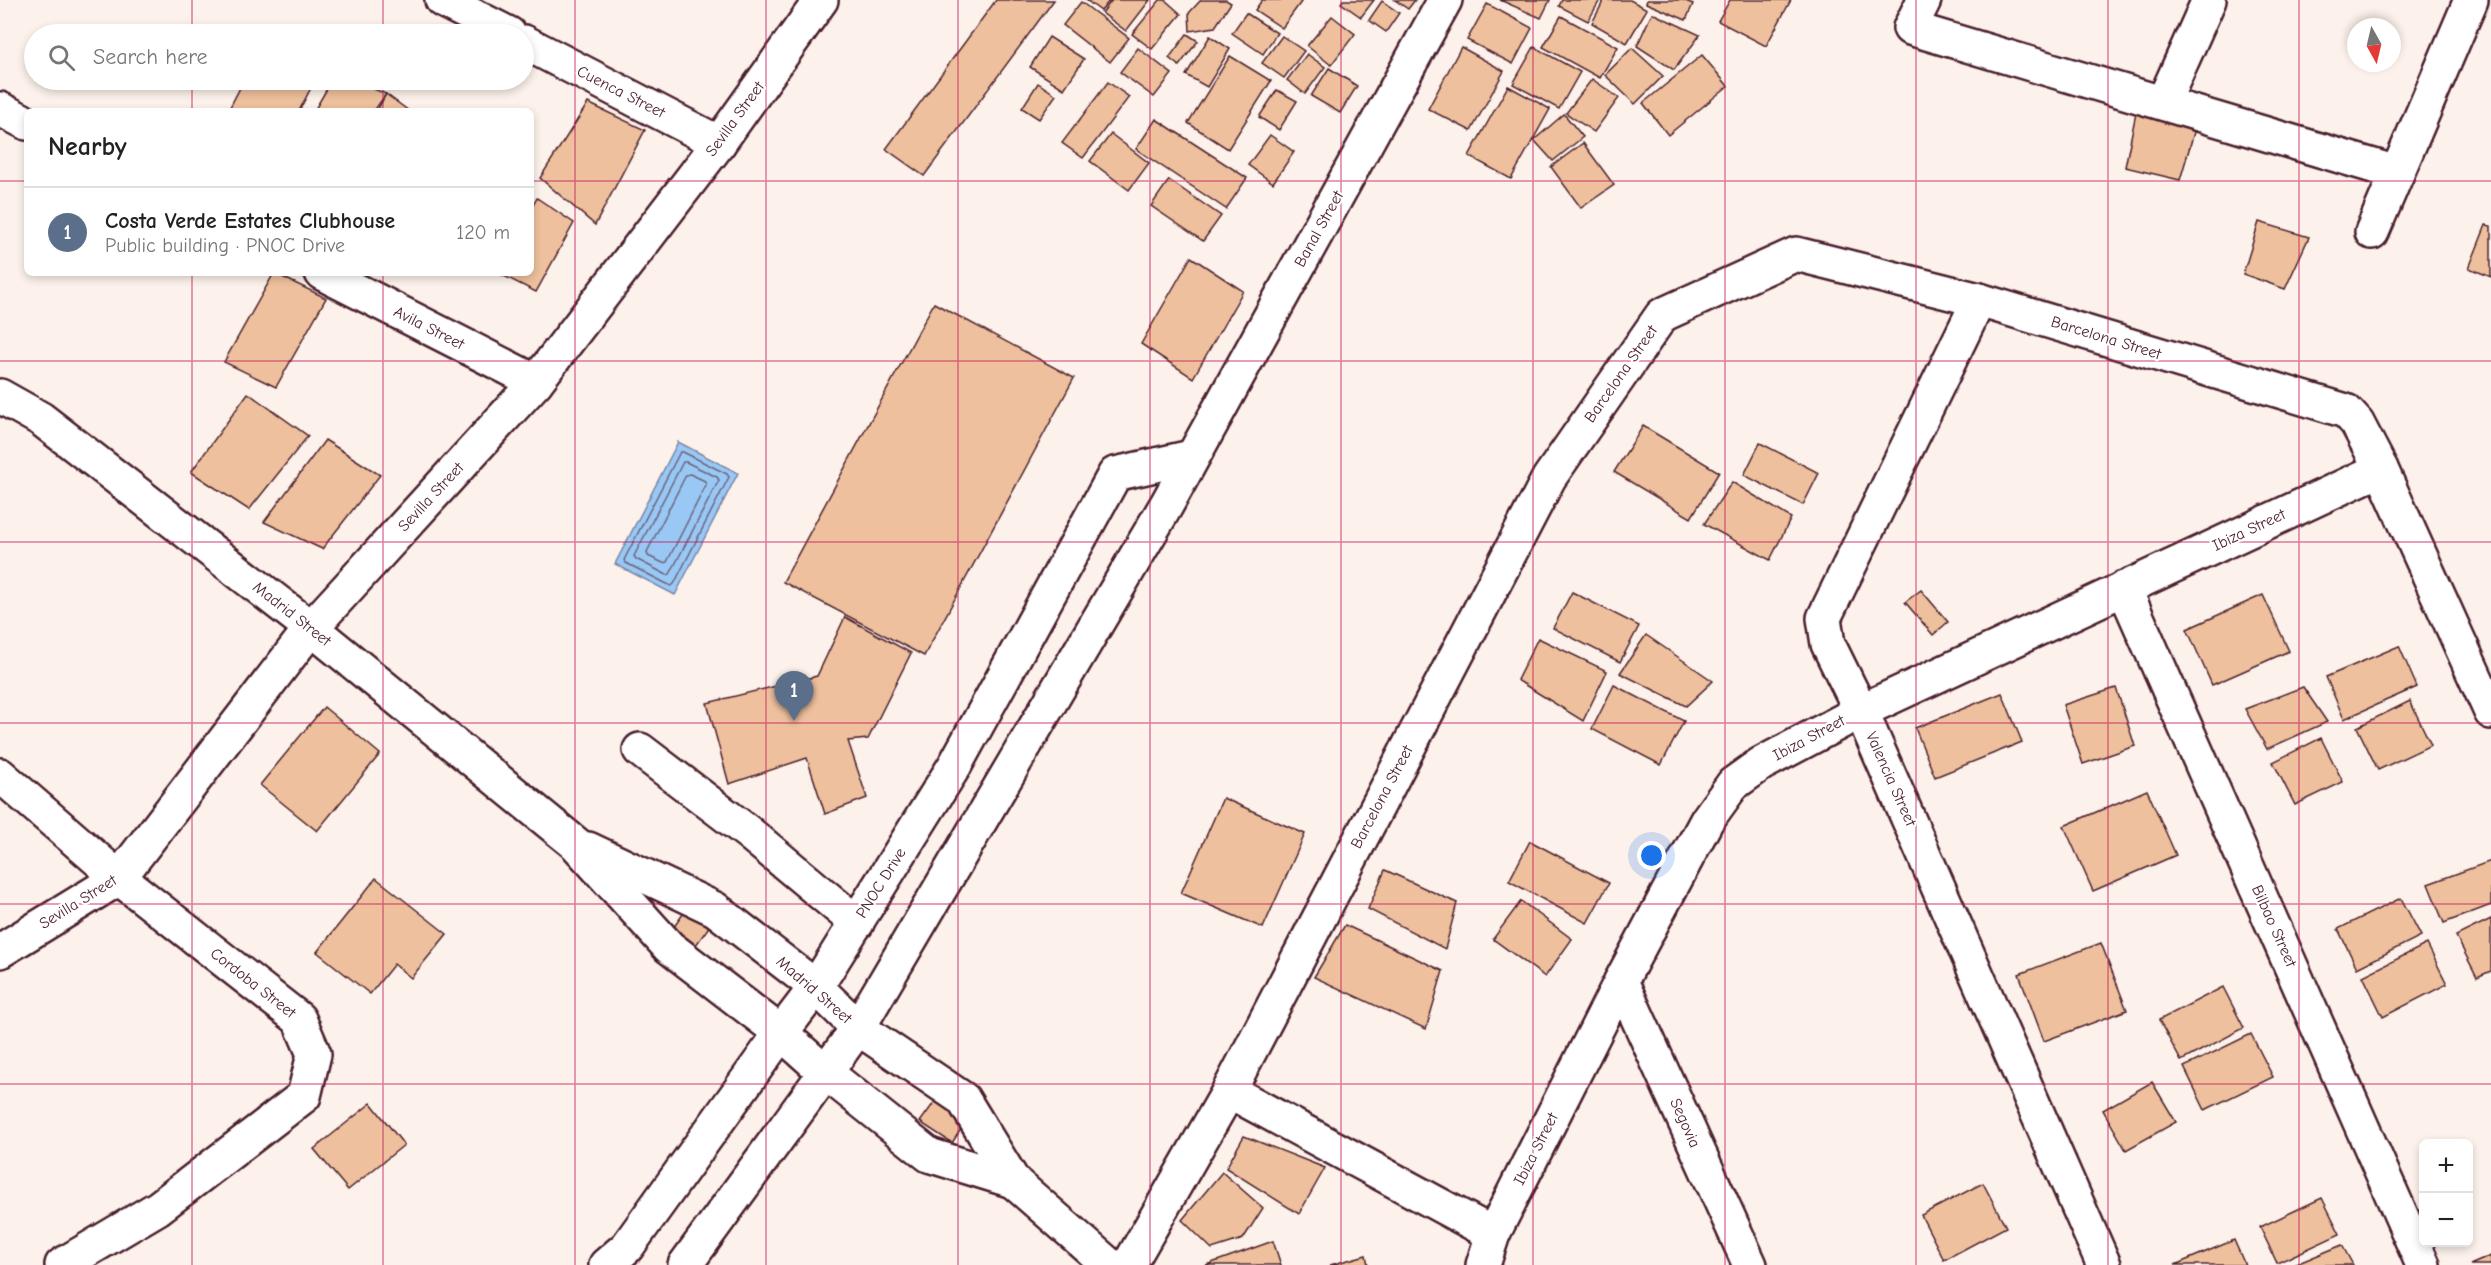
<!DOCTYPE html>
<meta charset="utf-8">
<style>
:root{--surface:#fff;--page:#f6f6f6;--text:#222;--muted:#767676;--line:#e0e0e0;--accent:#d1495b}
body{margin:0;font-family:"Comic Neue",sans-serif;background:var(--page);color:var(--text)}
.controls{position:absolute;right:18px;bottom:18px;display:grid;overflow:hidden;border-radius:9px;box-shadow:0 3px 9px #0003}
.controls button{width:54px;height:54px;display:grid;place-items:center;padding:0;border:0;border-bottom:2px solid var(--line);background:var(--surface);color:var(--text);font:30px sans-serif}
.compass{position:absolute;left:2347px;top:18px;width:54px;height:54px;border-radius:50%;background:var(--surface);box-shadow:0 3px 9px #0003;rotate:172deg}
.you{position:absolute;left:1652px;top:856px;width:21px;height:21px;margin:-15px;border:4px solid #fff;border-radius:50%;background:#1a73e8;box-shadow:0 0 0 9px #1a73e833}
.badge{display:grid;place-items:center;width:39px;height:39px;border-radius:50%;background:var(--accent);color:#fff;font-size:20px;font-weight:700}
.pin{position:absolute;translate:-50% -50px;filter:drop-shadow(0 2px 3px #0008)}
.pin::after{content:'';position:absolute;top:32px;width:21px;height:18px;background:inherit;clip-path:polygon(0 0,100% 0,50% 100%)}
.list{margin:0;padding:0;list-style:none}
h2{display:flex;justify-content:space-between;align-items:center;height:78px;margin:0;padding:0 24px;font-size:26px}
h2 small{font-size:20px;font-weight:400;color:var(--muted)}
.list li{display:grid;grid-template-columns:39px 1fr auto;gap:18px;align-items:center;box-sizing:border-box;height:90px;padding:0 24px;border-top:2px solid var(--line)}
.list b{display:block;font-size:22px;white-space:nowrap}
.list p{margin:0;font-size:20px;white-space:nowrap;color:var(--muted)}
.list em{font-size:20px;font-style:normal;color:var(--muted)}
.icon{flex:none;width:33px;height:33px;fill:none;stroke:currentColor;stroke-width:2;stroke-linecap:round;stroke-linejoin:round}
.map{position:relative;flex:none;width:2491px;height:1265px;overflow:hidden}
.search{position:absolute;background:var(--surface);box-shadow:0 3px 9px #0003;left:24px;top:24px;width:510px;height:66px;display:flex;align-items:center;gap:15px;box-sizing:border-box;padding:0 21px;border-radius:33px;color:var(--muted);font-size:22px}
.panel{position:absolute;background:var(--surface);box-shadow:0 3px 9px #0003;left:24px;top:108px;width:510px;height:168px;border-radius:9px}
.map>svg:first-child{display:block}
.water{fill:#99c8f4;stroke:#7984a4;stroke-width:1.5}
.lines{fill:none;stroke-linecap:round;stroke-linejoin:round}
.shore{stroke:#6a637b;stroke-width:1.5}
.building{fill:#eec09d;stroke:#4a1f2b;stroke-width:1.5}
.minor-casing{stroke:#4a1f2b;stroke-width:38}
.minor{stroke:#fff;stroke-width:33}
.grid{fill:none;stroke:#c2185b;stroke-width:1.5;stroke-opacity:0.55}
.labels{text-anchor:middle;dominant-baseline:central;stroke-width:4.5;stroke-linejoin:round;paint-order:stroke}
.street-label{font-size:16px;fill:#4a1f2b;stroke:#fff}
</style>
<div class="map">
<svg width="2491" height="1265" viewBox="0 0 2491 1265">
<rect width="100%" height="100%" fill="#fcf2eb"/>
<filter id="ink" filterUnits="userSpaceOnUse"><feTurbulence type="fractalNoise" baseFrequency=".0167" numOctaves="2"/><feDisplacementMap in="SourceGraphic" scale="12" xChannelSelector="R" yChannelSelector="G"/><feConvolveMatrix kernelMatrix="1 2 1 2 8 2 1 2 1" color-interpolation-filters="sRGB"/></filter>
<g filter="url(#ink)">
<!-- water -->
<polygon class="water" points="678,442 738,473 675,595 615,564"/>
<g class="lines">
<!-- shore -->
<g class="shore">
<polygon points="680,452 683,452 727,474 729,477 674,584 671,586 626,563 624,560"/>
<polygon points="683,462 686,462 717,477 719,480 670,574 667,575 636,559 634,556"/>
<polygon points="690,474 705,481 706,485 667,562 663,563 648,556 647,552 686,475"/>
</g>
</g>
<!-- building -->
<g class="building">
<polygon points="996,0 1054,0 924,176 886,149"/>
<polygon points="1086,0 1110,0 1101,11"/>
<polygon points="1112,0 1150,0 1126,31 1102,13"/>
<polygon points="1160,0 1165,0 1181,14 1152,49 1132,34"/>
<polygon points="1201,0 1226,0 1231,3 1215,27 1190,31 1189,13"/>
<polygon points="1262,0 1299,0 1301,2 1282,28 1255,10"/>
<polygon points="1343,0 1374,0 1361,17 1341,3"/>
<polygon points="1395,0 1415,0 1408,9"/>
<polygon points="1500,0 1550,0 1541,18"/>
<polygon points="1562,0 1600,0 1588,21 1559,6"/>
<polygon points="1604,0 1630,0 1647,9 1627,43 1592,23"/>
<polygon points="1647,0 1683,0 1693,4 1686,20 1646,3"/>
<polygon points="1730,0 1791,0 1766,46 1718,21"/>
<polygon points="1382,1 1399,13 1386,32 1369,20"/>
<polygon points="1081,2 1129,38 1110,62 1063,25"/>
<polygon points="1487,4 1532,28 1513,64 1467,40"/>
<polygon points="1246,13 1277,33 1263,54 1232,33"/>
<polygon points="1652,13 1700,35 1674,70 1637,46"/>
<polygon points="1332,16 1355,34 1331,65 1307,46"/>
<polygon points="1561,16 1618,47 1600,78 1543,47"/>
<polygon points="1187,34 1198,41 1179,66 1169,58"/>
<polygon points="1210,36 1230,49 1207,87 1186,75"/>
<polygon points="1282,36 1304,51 1284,78 1262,63"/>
<polygon points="1049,37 1084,59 1064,89 1030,67"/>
<polygon points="1461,47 1504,71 1471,131 1428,109"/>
<polygon points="1534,47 1580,72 1559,109 1513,84"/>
<polygon points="1138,48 1172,74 1154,97 1120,72"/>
<polygon points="1632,48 1663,76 1635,104 1605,75"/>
<polygon points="1307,54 1325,67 1305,94 1287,80"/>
<polygon points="1702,55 1728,86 1668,135 1643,103"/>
<polygon points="1230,56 1271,81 1228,149 1188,123"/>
<polygon points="1329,68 1357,86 1340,113 1311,96"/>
<polygon points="1592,79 1619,98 1594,132 1566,113"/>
<polygon points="244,80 315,80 299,111 228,111"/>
<polygon points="332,80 352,80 386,94 374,111 314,111"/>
<polygon points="1108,82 1129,97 1083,158 1062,143"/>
<polygon points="1038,83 1056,95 1039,119 1022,108"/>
<polygon points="1508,86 1550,109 1511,179 1469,156"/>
<polygon points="1277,90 1297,101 1279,130 1259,117"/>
<polygon points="386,94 409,111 377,111"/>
<polygon points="588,103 645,130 595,225 540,178"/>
<polygon points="2137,108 2195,129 2180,180 2125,167"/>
<polygon points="1564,114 1583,137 1553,161 1534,140"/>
<polygon points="1156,119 1247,178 1226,209 1136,149"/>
<polygon points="1111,134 1149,163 1129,190 1090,161"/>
<polygon points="1270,135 1294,152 1273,183 1248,165"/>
<polygon points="1583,143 1614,185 1581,208 1551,167"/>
<polygon points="1169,180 1221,216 1203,241 1151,206"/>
<polygon points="537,198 574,223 536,292 498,273 531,273 531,209"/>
<polygon points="2259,222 2309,237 2285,289 2243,274"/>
<polygon points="2486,225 2491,226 2491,277 2469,268"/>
<polygon points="1191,257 1243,291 1193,378 1141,344"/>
<polygon points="274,273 326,298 276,387 224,362"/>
<polygon points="934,303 1074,378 924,656 783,582"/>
<polygon points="248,393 308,436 249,510 191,472"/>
<polygon points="1643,426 1719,472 1691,518 1614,472"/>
<polygon points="325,440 380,475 322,549 264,522"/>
<polygon points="1760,443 1819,473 1803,505 1744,475"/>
<polygon points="1732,482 1791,518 1770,560 1704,524"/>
<polygon points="1921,590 1948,622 1933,635 1905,602"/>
<polygon points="1572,592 1639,626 1620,662 1553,628"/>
<polygon points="2263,595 2289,651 2212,685 2187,629"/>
<polygon points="845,617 911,653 868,739 848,741 867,798 825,814 807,758 729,784 707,703 817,676"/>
<polygon points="1646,635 1713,681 1686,706 1620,673"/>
<polygon points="1538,638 1607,671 1583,721 1517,680"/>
<polygon points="2399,646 2417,687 2344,719 2326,677"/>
<polygon points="1614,685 1684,721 1661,765 1592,729"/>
<polygon points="2303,687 2327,722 2267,749 2245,709"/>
<polygon points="2116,688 2135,746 2083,764 2063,705"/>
<polygon points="2002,693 2022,742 1935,777 1915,728"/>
<polygon points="2410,701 2431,745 2378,770 2357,727"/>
<polygon points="324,707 380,754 317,831 260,785"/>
<polygon points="2321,738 2343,782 2295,805 2273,762"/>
<polygon points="2147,790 2176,855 2093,891 2064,826"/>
<polygon points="1223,798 1305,834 1263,928 1181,893"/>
<polygon points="1530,841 1609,883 1587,923 1509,881"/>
<polygon points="2491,861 2491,905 2444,923 2428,884"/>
<polygon points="1385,870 1457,903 1445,949 1368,909"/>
<polygon points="376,878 447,934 411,978 394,964 370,994 317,952"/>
<polygon points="2401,898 2421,936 2357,968 2338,929"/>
<polygon points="1521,901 1572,939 1545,977 1493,939"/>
<polygon points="688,907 711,924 696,945 673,928"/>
<polygon points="2491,919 2491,971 2477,977 2456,936"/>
<polygon points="1345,925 1443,971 1426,1029 1314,977"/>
<polygon points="2101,943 2127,1010 2044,1041 2019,974"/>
<polygon points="2427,944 2447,984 2383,1017 2363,976"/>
<polygon points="2223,987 2244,1028 2181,1061 2159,1020"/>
<polygon points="2251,1034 2273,1077 2205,1110 2184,1067"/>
<polygon points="2152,1082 2176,1122 2126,1150 2103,1110"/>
<polygon points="936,1100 967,1120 952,1143 920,1122"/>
<polygon points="371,1103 404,1145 348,1190 314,1149"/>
<polygon points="1244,1136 1325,1168 1299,1214 1226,1168"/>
<polygon points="1222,1172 1263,1208 1243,1239 1212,1249 1182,1220"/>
<polygon points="1983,1183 2006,1227 1944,1260 1921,1215"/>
<polygon points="2322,1198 2340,1234 2277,1263 2260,1227"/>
<polygon points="2234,1240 2245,1265 2175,1265"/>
<polygon points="1273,1241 1281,1265 1206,1265"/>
<polygon points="2342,1245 2353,1265 2294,1265"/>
<polygon points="1366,1255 1368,1265 1330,1265"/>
<polygon points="2491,1256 2491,1265 2470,1265"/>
</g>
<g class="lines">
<!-- minor casing -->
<g class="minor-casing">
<g id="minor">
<polyline points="442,0 509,34"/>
<polyline points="1924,0 1910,28 2397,173"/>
<polyline points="524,42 719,143"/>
<polyline points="2163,103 2209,0"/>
<polyline points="0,109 27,123"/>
<polyline points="2372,232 2471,0"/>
<polyline points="322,273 536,382"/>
<polyline points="1979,300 1824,618 1828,644 1861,711 2104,1265"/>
<polyline points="0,396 41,419 311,628 576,844 669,947 781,1033 825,1072 929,1155 1013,1181"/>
<polyline points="2124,588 2423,1265"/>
<polyline points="640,750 749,833 857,923"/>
<polyline points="0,775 119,878 299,1019 314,1054 304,1096 158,1208 62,1265"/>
<polyline points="588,849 715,909 816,987 858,1028 963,1099 1013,1181 1109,1265"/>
<polyline points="0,951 119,878 311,628 536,382 719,143 821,0"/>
<polyline points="1621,981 1750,1265"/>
<polyline points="1229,1091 1493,1234"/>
<polyline points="606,1265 627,1247 781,1033 816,987 955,765 1115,474 1191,457"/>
<polyline points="685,1265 858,1028 1167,504 1445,0"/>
<polyline points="1129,1265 1229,1091 1549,478 1662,315 1796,254 1979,300 2346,411 2357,423 2381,469 2491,712"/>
<polyline points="1483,1265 1493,1234 1621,981 1707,820 1733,784 1761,764 1861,711 2381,469"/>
</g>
</g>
<!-- minor -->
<use href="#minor" class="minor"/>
</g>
</g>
<!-- grid -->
<path class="grid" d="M192,0V34M383,0V34M575,0V1265M766,0V1265M958,0V1265M1150,0V1265M1341,0V1265M1533,0V1265M1725,0V1265M1916,0V1265M2108,0V1265M2299,0V1265M192,80V111M383,80V111M0,181H27M531,181H2491M192,273V1265M383,273V1265M0,361H2491M0,542H2491M0,723H2491M0,904H2491M0,1084H2491"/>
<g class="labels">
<!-- street labels -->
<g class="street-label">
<text transform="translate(621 92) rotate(27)">Cuenca Street</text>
<text transform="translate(735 119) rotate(-54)">Sevilla Street</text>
<text transform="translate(1319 229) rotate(-61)">Banal Street</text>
<text transform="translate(429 328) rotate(27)">Avila Street</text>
<text transform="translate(2106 338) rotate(17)">Barcelona Street</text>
<text transform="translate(1621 374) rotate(-55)">Barcelona Street</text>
<text transform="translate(431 497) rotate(-47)">Sevilla Street</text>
<text transform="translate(2249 530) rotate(-25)">Ibiza Street</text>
<text transform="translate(292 614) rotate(38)">Madrid Street</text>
<text transform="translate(1809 738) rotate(-28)">Ibiza Street</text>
<text transform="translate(1891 779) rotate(66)">Valencia Street</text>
<text transform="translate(1382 797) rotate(-62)">Barcelona Street</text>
<text transform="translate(881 883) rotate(-58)">PNOC Drive</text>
<text transform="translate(78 902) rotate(-32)">Sevilla Street</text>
<text transform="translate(2274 926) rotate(66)">Bilbao Street</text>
<text transform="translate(253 983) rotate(38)">Cordoba Street</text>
<text transform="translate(814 990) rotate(41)">Madrid Street</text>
<text transform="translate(1685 1123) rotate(66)">Segovia</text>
<text transform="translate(1536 1149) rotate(-63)">Ibiza Street</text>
</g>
</g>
</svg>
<div class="controls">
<button>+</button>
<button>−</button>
</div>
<svg class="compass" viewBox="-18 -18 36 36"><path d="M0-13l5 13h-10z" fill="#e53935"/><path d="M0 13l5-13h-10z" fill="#767676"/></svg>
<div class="you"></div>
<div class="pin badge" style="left:794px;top:721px;background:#5c6f8a">1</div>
<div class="search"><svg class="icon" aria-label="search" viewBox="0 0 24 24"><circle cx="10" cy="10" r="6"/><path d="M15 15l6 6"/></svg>Search here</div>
<section class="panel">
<h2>Nearby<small></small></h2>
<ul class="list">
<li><span class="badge" style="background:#5c6f8a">1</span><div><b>Costa Verde Estates Clubhouse</b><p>Public building · PNOC Drive</p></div><em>120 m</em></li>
</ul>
</section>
</div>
